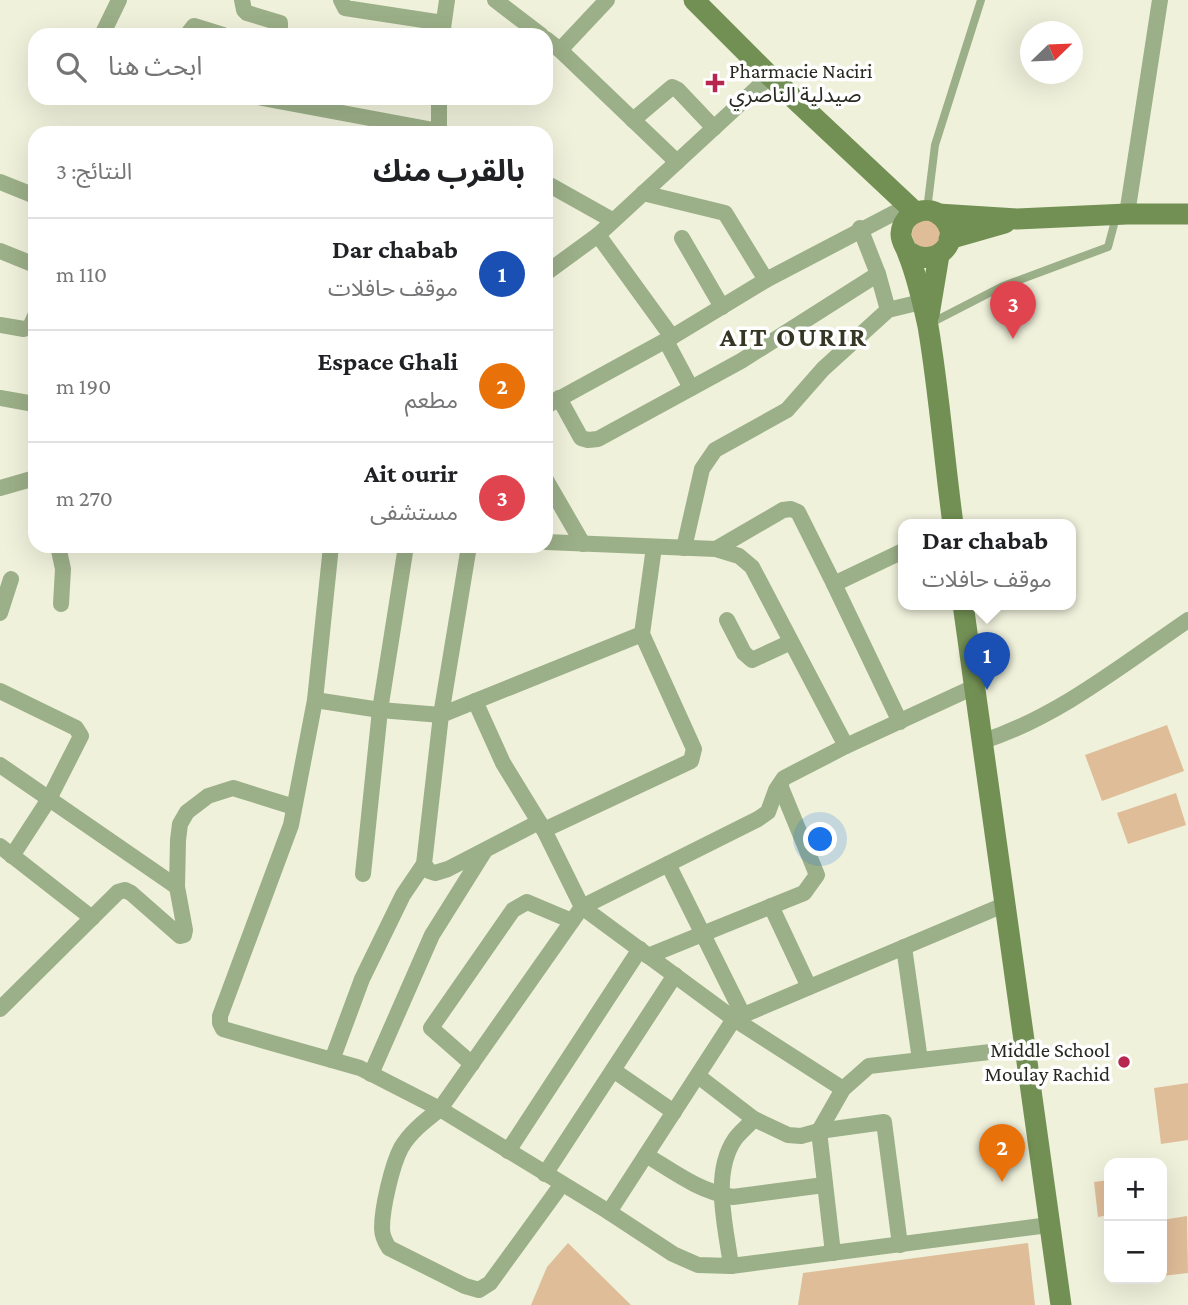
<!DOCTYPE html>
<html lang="ar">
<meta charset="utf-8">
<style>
:root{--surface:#fff;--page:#f6f6f6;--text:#202124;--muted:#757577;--line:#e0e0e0;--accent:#b7264f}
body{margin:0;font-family:"Crimson Pro","Noto Sans Arabic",serif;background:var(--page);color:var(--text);direction:rtl}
.controls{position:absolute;right:21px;bottom:21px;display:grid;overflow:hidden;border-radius:14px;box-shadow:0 7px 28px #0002}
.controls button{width:63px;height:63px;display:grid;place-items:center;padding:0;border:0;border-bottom:2px solid var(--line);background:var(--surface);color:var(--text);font:35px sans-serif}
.compass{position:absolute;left:1020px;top:21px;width:63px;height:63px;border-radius:50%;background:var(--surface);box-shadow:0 7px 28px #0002;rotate:67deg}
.you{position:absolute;left:821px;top:840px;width:24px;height:24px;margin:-18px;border:5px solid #fff;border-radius:50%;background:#1a73e8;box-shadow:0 0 0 10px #1a73e833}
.badge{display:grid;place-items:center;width:46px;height:46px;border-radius:50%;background:var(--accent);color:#fff;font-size:23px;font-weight:700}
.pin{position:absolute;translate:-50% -58px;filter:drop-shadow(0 2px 4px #0008)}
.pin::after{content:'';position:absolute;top:37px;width:24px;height:21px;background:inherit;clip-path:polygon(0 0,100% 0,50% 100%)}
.popup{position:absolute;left:898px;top:519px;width:178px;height:91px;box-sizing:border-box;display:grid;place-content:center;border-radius:14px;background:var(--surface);filter:drop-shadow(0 2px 5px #0005);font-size:23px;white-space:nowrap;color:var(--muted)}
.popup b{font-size:26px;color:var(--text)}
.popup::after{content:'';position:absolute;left:50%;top:100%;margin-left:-14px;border:14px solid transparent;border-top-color:var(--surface)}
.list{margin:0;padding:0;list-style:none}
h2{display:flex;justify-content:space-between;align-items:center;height:91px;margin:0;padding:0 28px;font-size:30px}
h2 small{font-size:23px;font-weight:400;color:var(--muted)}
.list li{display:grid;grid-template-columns:46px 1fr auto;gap:21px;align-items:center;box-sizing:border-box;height:112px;padding:0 28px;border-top:2px solid var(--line)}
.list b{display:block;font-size:26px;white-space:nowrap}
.list p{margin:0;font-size:23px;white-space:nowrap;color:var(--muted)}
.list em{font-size:23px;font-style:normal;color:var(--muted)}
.icon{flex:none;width:38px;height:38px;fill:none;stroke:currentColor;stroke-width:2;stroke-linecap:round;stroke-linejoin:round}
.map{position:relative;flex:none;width:1188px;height:1305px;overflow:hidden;direction:ltr}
.search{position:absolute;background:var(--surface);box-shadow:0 7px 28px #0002;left:28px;top:28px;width:525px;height:77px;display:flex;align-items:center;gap:18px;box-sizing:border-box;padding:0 24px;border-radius:21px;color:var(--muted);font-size:26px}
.panel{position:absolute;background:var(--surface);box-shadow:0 7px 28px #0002;left:28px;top:126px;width:525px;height:427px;border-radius:21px;direction:rtl}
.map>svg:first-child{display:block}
.green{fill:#dfbd98}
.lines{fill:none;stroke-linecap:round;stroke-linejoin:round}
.lane{stroke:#9baf88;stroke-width:8}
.street{stroke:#9baf88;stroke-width:16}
.secondary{stroke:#739054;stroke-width:21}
.poi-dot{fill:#b7264f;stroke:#fff;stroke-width:2.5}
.labels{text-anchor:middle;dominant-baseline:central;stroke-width:7;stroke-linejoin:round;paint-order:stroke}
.poi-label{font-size:21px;fill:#282820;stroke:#fff;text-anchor:start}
.district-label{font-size:28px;font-weight:bold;letter-spacing:2px;fill:#353624;stroke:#fff}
</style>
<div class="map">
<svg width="1188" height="1305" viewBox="0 0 1188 1305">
<rect width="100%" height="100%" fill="#eff1db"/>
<!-- green -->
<g class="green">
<circle cx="926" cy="234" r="14"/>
<polygon points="1167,725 1184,771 1102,801 1085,755"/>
<polygon points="1176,793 1186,825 1128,844 1117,813"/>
<polygon points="1188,1083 1188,1140 1161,1144 1154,1088"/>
<polygon points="1109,1180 1109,1215 1098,1217 1094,1182"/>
<polygon points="1187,1216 1188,1273 1162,1276 1162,1220"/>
<polygon points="568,1243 631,1305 531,1305 547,1267"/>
<polygon points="1028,1243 1035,1305 798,1305 803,1273"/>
</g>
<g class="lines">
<!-- lane -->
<g class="lane">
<polyline points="927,210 935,145 981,0"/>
<polyline points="931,323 1003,286 1108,247 1116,217"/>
</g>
<!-- street -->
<g class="street">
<polyline points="242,0 244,10 247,13 280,23 280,35"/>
<polyline points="341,0 345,8 443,23"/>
<polyline points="495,0 541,35"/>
<polyline points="102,35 119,0"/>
<polyline points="187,35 194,26 223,35"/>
<polyline points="442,35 447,0"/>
<polyline points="546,39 560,50 677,162"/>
<polyline points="560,50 607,0"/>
<polyline points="262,98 439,131"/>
<polyline points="439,98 439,133"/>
<polyline points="633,120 672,87 678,90 714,128"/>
<polyline points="0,182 35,196"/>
<polyline points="546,183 612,220"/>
<polyline points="643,193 725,213 766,280"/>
<polyline points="1127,214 1160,0"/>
<polyline points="860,228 878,274 888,310"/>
<polyline points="598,235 672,337"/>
<polyline points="682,238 722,307"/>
<polyline points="0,251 35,265"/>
<polyline points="546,273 598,235 770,76"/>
<polyline points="0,325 24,329 30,327 35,316"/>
<polyline points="666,341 691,388"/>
<polyline points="0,398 34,404"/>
<polyline points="559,398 581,438 588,440 598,439 741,361 878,274"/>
<polyline points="546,406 672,337 766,280 894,213"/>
<polyline points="546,480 583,544"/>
<polyline points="0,488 35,478"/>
<polyline points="546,542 716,549 739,556 752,567 846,746"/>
<polyline points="58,546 63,569 61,604"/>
<polyline points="331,546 315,700 291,825 220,1016 220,1023 223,1029 360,1068 440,1109 609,1212 673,1254 698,1265 731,1266 1049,1225"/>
<polyline points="469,546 441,715 424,864 429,871 435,873 448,869 539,822"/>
<polyline points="654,547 642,634 694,749 691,761 544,830 582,907 734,1019 843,1089"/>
<polyline points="684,548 702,469 715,450 787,410 823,369 888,310 921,302"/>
<polyline points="716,549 783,510 791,509 798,512 834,584 903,551"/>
<polyline points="834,584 900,722"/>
<polyline points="0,613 11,579"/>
<polyline points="727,620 744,653 752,660 791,642"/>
<polyline points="0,691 76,728 81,736 49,799 12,856"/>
<polyline points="315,700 380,710 441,715 642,634"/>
<polyline points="475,701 503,763 544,830"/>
<path d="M981,742C1058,717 1122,665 1188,620"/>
<polyline points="0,765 177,887"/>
<polyline points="0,846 92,918"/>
<polyline points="668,864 743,1015"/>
<polyline points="363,874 380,710 406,546"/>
<polyline points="771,906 809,987"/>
<polyline points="904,947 920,1060"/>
<polyline points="648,956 804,893 817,875 780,785"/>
<polyline points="0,1009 118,892 125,890 131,893 180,936 184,935 185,930 177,887 178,840 180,824 187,812 208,796 233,788 294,807"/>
<polyline points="332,1060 362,979 403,895 424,864"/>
<polyline points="472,1064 431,1028 513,910 527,902 572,921"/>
<polyline points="613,1070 674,1112"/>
<polyline points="371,1074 432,935 484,852"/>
<polyline points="698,1076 754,1119"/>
<polyline points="508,1151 640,949"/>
<path d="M646,1155C674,1172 700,1192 733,1197L824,1185"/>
<polyline points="545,1174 675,975"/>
<path d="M562,1184L490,1283L479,1290L465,1286L389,1248C385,1242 382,1235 382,1228C382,1208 392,1165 401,1148C410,1132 426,1120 440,1109L582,907L758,819L768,812L776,790L784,778L846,746L974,687"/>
<polyline points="609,1212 734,1019 1006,904"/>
<polyline points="833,1253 819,1131 843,1089 869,1066 1025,1048"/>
<path d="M731,1266C726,1227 711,1174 735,1139C740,1132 748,1126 754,1119L788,1135L801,1136L819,1131L884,1122L900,1245"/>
</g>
<!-- secondary -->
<g class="secondary">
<polyline points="694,0 770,76 915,212"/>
<polyline points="938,214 1017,219 1127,214 1188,214"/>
<polyline points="949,239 1005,223"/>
<path d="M908,251C933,270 964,243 944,219C930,202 902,212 901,234C901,242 906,247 908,254C917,276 923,303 928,326C939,391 944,458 953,524"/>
<polyline points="929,315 939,255"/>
<polyline points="963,604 1061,1305"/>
</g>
</g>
<!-- markers -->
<g class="poi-dot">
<path d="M711.5 72.5h7v7h7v7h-7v7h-7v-7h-7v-7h7z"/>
<circle cx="1124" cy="1062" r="7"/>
</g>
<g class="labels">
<!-- poi labels -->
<g class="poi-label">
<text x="729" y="71">Pharmacie Naciri<tspan x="729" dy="24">صيدلية الناصري</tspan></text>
<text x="1110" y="1050" text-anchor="end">Middle School<tspan x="1110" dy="24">Moulay Rachid</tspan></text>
</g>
<!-- district labels -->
<g class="district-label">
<text x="794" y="336">AIT OURIR</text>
</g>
</g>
</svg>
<div class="controls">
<button>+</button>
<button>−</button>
</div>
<svg class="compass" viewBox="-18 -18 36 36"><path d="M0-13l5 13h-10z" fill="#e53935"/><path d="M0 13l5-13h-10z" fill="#757577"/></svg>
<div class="you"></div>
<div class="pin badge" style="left:987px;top:690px;background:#1a4fb4">1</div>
<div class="popup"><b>Dar chabab</b>موقف حافلات</div>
<div class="pin badge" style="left:1002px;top:1182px;background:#e8710a">2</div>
<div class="pin badge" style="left:1013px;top:339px;background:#e0444e">3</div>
<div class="search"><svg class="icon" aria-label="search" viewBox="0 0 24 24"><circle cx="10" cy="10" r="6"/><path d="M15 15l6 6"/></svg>ابحث هنا</div>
<section class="panel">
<h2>بالقرب منك<small>النتائج: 3</small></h2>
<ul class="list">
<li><span class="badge" style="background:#1a4fb4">1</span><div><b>Dar chabab</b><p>موقف حافلات</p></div><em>110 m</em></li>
<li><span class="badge" style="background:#e8710a">2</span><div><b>Espace Ghali</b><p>مطعم</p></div><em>190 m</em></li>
<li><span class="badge" style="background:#e0444e">3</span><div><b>Ait ourir</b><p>مستشفى</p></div><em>270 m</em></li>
</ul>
</section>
</div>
